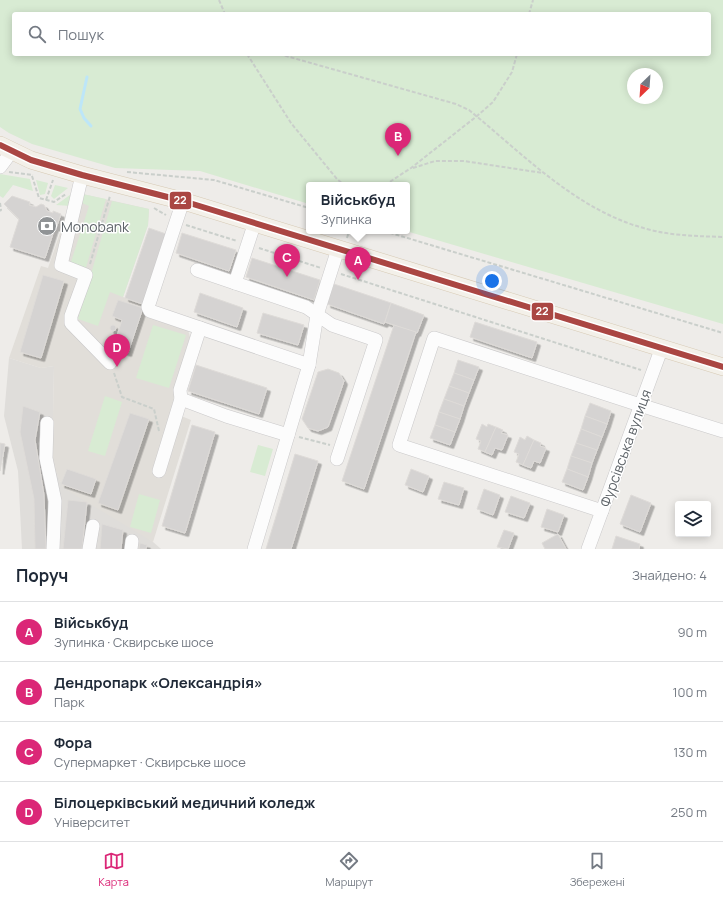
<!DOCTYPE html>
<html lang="uk">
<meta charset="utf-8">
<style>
:root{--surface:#fff;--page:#f6f6f7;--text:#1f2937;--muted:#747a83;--line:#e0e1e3;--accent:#db2777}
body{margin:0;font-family:Manrope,sans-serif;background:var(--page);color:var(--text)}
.controls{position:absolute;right:12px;bottom:12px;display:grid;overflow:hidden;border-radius:4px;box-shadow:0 2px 10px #0003}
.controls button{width:36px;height:36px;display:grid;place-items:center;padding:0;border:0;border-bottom:1px solid var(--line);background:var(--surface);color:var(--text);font:20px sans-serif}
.compass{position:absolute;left:627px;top:68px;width:36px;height:36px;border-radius:50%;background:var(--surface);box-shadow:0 2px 10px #0003;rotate:205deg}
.you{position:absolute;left:492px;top:281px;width:14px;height:14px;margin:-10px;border:3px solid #fff;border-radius:50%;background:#1a73e8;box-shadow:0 0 0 6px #1a73e833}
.badge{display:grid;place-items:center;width:26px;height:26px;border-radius:50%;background:var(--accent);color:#fff;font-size:13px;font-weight:700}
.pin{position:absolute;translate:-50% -33px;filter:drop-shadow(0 1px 2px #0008)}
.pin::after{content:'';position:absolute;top:21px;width:14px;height:12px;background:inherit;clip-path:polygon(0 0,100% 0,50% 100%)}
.popup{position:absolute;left:306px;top:182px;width:104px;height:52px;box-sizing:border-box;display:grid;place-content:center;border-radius:4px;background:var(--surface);filter:drop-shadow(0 1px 3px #0005);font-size:13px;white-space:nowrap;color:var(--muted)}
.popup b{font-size:15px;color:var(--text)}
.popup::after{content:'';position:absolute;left:50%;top:100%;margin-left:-8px;border:8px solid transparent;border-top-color:var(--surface)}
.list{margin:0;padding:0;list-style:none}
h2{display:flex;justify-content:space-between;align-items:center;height:52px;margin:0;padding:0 16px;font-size:17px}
h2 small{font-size:13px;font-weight:400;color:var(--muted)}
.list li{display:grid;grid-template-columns:26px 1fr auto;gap:12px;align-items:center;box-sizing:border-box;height:60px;padding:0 16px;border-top:1px solid var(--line)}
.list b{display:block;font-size:15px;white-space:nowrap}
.list p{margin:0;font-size:13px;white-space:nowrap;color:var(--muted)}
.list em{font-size:13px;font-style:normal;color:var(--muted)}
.icon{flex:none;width:22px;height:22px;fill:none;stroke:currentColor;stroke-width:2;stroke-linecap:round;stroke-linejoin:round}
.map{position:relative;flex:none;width:723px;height:549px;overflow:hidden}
.search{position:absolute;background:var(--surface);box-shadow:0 2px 10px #0003;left:12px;right:12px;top:12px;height:44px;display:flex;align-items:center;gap:10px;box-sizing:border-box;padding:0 14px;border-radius:4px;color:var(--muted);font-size:15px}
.sheet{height:292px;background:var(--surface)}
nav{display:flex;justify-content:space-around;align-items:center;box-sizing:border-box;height:56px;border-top:1px solid var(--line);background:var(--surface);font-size:11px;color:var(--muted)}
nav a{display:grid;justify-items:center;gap:2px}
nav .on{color:var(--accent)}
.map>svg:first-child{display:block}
.industrial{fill:#dfddda}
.education{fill:#e1ded9}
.green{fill:#d8ebd3;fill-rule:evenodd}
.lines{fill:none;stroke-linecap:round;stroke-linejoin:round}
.stream{stroke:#bde6f8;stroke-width:3}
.building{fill:#d5d3d2;stroke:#dedbd8;filter:url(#shadow)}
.minor-casing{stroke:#cac9ca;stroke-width:14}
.major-casing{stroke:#d7cab5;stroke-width:18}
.path{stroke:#cacfcb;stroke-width:2;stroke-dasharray:4 2;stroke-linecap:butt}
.minor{stroke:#fcfcfc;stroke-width:13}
.major{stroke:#f3f0e9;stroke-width:17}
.bus-1-casing{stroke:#fff;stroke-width:9}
.bus-1{stroke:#aa4643;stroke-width:6}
.labels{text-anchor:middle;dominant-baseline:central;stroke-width:3;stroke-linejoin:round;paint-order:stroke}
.poi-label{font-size:14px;fill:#5d6368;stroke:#fff;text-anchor:start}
.street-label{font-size:14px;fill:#5d6368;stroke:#fff}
.line-badge{stroke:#fff;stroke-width:1.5}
.badge-label{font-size:11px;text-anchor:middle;font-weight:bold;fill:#fff}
</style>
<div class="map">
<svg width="723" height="549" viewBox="0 0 723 549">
<defs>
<filter id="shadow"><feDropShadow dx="3.5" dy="3.5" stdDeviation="0" flood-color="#0004"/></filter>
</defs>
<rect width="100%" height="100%" fill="#eeece9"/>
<!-- industrial -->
<polygon class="industrial" points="9,358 41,368 54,366 52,462 63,487 142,534 153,542 161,549 22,549 18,471 4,416"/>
<!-- education -->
<polygon class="education" points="74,192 149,209 148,225 123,297 145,305 188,330 190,337 175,385 174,413 191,420 153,542 63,488 52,462 54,366 41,368 9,358 41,266 48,268"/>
<!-- green -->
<g class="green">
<path d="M0,0H723V324L406,231H407V185H309V204L200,171L115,168L32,144L9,133L0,127ZM14,14H709V54H14ZM633,74H657V98H633Z"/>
<polygon points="0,174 30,179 33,191 13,185 3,198 0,196"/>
<polygon points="36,180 48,183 45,194 40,195"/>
<polygon points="55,185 68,188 54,199 51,196"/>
<polygon points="74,192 71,206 56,205"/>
<polygon points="82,194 106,199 85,271 70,265 89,206 82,203"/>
<polygon points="112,201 149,209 148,225 123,297 110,292 98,326 78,319"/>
<polygon points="153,325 186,335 169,388 136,378"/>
<polygon points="105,396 122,402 105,456 88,451"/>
<polygon points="258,445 273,449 265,476 250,472"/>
<polygon points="139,494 160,500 151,533 130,527"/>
</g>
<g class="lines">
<!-- stream -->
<polyline class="stream" points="87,77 80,109 84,118 91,126"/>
</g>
<!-- building -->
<g class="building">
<polygon points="12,196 30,202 29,205 36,207 41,204 44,205 47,211 53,213 53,211 61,214 56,228 55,227 45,258 10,247 19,219 4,204"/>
<polygon points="149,228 169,235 145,305 125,298"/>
<polygon points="182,233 236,250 229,271 176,253"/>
<polygon points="252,258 320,280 314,300 246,277"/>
<polygon points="43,275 64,281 41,358 20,352"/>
<polygon points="334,284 391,303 384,324 327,304"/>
<polygon points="200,293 243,308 237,327 194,312"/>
<polygon points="118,300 143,308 128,353 113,348 122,320 112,316"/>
<polygon points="391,303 424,315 417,333 385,322"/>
<polygon points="263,313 304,325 298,345 257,333"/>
<polygon points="475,322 537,342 532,358 470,337"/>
<polygon points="394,325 416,332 364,489 342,481"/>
<circle cx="113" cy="328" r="3"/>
<polygon points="458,360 479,367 474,380 454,373"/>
<polygon points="196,365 267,388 259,414 188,391"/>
<polygon points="328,369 339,373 344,381 328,427 318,431 308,428 302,419 318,372"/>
<polygon points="454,373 474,380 469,393 449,386"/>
<polygon points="449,386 469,393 464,406 444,399"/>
<polygon points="444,399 464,406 460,419 439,412"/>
<polygon points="590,403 611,411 607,424 585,416"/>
<polygon points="23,406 40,412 35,440 44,495 46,549 35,549 34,499 20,432"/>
<polygon points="439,412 460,419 455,432 435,425"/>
<polygon points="130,413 149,419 118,510 98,503"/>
<polygon points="585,416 607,424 602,437 581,429"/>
<polygon points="482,424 487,427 488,424 496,427 485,452 478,449 481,441 476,439"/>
<polygon points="192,425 215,432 185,533 162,526"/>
<polygon points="435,425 455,432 450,445 430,438"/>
<polygon points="496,427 503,430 501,433 508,435 502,450 495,448 492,455 485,452"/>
<polygon points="581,429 602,437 597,450 576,443"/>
<polygon points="527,436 534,440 523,465 516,462 519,454 514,452 520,437 525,440"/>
<polygon points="534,440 541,443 540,446 546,448 540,463 534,461 531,468 523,465"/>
<polygon points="0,443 5,444 0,471"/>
<polygon points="576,443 597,450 592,463 571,456"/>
<polygon points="295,454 318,461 291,549 266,549"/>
<polygon points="571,456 592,463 588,477 567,469"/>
<polygon points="67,469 96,479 91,494 61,484"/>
<polygon points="411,469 429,476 423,492 405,485"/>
<polygon points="567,469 588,477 583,490 562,482"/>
<polygon points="444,482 464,488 459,505 438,499"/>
<polygon points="484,489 500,495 493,515 477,509"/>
<polygon points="631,495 651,503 640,532 620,524"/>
<polygon points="511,496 530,503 524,518 505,512"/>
<polygon points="68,500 87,502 82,549 63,549"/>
<polygon points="547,509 564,515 558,532 541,527"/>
<polygon points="102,524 123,530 121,549 100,549"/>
<polygon points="504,530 514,533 508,549 497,547"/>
<polygon points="558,534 566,549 545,549 542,543"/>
<polygon points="616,536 640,544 639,549 612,549"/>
<polygon points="140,543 147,545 146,549 139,549"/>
</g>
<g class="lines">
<!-- minor casing -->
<g class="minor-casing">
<g id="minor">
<polyline points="0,167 12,151"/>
<polyline points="82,175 61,265 86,275 71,316 71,323 110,363"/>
<polyline points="183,201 148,307 150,311 309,365"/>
<polyline points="197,270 306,307 332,325 376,340 337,459"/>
<polyline points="235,283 255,222"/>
<polyline points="181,399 226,416 288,435"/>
<polyline points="47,423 46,458 55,501 53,549"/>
<polyline points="159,471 181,399 180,390 200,328"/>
<polyline points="602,511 399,445 434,338 640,405 723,431"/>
<polyline points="89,549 93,526"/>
<polyline points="131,549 132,541"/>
<polyline points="254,549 309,365 317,315 338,249"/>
<polyline points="588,549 662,347"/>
</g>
</g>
<!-- major casing -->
<g class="major-casing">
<polyline id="major" points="0,145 31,160 82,175 183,201 723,367"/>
</g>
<!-- path -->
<g class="path">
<polyline points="219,0 225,14"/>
<polyline points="529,14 533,0"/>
<polyline points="247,54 291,123 337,179 344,185"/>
<path d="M279,54L456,104L469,110C523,154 577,211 647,229C673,236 697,236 723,237"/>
<polyline points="413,168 435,161 464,161 543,173"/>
<polyline points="9,172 33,175"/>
<polyline points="127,172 214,180 309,208"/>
<polyline points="32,176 39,198 54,202 66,194"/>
<polyline points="385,185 411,168 477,116 493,102 512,72 517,54"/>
<polyline points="46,200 53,180"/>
<polyline points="0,203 1,210 0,211"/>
<polyline points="154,208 166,215"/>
<polyline points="186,225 237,241"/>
<polyline points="384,231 723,333"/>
<polyline points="347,238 349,231"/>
<polyline points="259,248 321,268"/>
<polyline points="90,264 110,196"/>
<polyline points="341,274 641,370"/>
<polyline points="114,373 122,397 154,409 159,431"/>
<polyline points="299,437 330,445"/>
</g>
<!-- minor -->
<use href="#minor" class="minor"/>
<!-- major -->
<use href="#major" class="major"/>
<!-- bus-1 casing -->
<g class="bus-1-casing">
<polyline id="bus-1" points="0,145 31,160 82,175 183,201 723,367"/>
</g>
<!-- bus-1 -->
<use href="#bus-1" class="bus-1"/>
</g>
<!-- icons -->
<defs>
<g id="bank-disc" transform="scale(1)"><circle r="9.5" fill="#909395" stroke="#fff"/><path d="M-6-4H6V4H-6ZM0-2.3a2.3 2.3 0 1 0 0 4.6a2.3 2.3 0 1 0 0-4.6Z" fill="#fff"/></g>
</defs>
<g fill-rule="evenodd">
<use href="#bank-disc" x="47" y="226"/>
</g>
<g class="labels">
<!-- poi labels -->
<g class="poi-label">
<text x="61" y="226">Monobank</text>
</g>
<!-- street labels -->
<g class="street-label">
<text transform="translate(625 448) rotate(-70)">Фурсівська вулиця</text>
</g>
</g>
<g class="line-badge">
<rect x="169" y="191" width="23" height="19" rx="4" fill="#aa4643"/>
<rect x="531" y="302" width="23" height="19" rx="4" fill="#aa4643"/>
</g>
<g class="badge-label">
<text x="180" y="204">22</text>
<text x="542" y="315">22</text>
</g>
</svg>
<div class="controls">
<button><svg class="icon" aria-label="layers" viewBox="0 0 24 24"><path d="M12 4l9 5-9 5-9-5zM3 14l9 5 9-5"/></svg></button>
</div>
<svg class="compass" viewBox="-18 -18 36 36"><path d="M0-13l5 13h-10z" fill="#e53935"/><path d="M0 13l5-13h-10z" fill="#747a83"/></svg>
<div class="you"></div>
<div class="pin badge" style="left:358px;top:280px">A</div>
<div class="popup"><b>Військбуд</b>Зупинка</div>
<div class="pin badge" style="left:398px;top:156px">B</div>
<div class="pin badge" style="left:287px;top:277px">C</div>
<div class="pin badge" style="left:117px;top:367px">D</div>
<div class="search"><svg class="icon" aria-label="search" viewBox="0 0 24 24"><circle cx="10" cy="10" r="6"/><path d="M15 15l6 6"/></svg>Пошук</div>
</div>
<section class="sheet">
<h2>Поруч<small>Знайдено: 4</small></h2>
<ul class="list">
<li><span class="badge">A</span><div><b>Військбуд</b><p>Зупинка · Сквирське шосе</p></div><em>90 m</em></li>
<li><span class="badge">B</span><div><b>Дендропарк «Олександрія»</b><p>Парк</p></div><em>100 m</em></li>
<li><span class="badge">C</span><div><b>Фора</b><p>Супермаркет · Сквирське шосе</p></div><em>130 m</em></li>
<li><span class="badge">D</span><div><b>Білоцерківський медичний коледж</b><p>Університет</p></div><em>250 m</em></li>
</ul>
</section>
<nav>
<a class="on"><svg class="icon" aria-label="map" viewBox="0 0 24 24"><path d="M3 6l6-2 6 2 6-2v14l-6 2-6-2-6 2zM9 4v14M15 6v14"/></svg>Карта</a>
<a><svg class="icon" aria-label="directions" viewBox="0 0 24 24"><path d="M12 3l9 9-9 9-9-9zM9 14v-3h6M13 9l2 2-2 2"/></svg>Маршрут</a>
<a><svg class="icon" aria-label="saved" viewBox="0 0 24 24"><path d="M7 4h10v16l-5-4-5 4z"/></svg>Збережені</a>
</nav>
